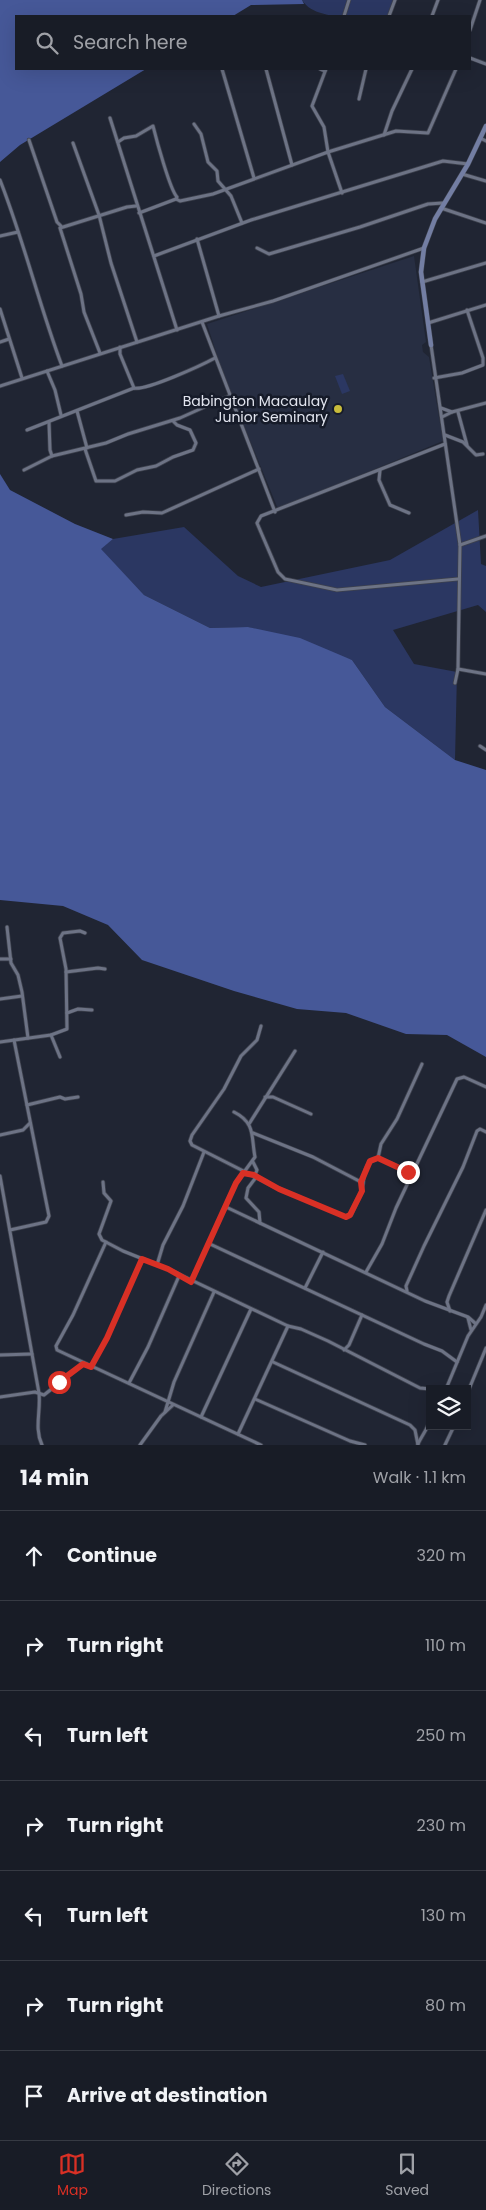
<!DOCTYPE html>
<meta charset="utf-8">
<style>
:root{--surface:#181c26;--page:#21252e;--text:#f1f3f6;--muted:#9fa1a7;--line:#363a43;--accent:#d93025}
body{margin:0;font-family:Poppins,sans-serif;background:var(--page);color:var(--text)}
.controls{position:absolute;right:15px;bottom:15px;display:grid;overflow:hidden;border-radius:0px;box-shadow:0 5px 20px #0002}
.controls button{width:45px;height:45px;display:grid;place-items:center;padding:0;border:0;border-bottom:1px solid var(--line);background:var(--surface);color:var(--text);font:25px sans-serif}
.stop{position:absolute;width:15px;height:15px;margin:-11px;border:4px solid #d93025;border-radius:50%;background:#fff}
.stop.end{background:#d93025;border-color:#fff;box-shadow:0 1px 5px #0008}
.list{margin:0;padding:0;list-style:none}
h2{display:flex;justify-content:space-between;align-items:center;height:65px;margin:0;padding:0 20px;font-size:21px}
h2 small{font-size:16px;font-weight:400;color:var(--muted)}
.list li{display:grid;grid-template-columns:32px 1fr auto;gap:15px;align-items:center;box-sizing:border-box;height:90px;padding:0 20px;border-top:1px solid var(--line)}
.list b{display:block;font-size:19px;white-space:nowrap}
.list em{font-size:16px;font-style:normal;color:var(--muted)}
.icon{flex:none;width:28px;height:28px;fill:none;stroke:currentColor;stroke-width:2;stroke-linecap:round;stroke-linejoin:round}
.map{position:relative;flex:none;width:486px;height:1445px;overflow:hidden}
.search{position:absolute;background:var(--surface);box-shadow:0 5px 20px #0002;left:15px;right:15px;top:15px;height:55px;display:flex;align-items:center;gap:12px;box-sizing:border-box;padding:0 18px;border-radius:0px;color:var(--muted);font-size:19px}
.sheet{height:695px;background:var(--surface)}
nav{display:flex;justify-content:space-around;align-items:center;box-sizing:border-box;height:70px;border-top:1px solid var(--line);background:var(--surface);font-size:14px;color:var(--muted)}
nav a{display:grid;justify-items:center;gap:2px}
nav .on{color:var(--accent)}
.map>svg:first-child{display:block}
.built{fill:#272e42}
.green{fill:#2b3762}
.forest{fill:#465898}
.lines{fill:none;stroke-linecap:round;stroke-linejoin:round}
.street-casing{stroke:#3d414d;stroke-width:4.5}
.secondary-casing{stroke:#3d414d;stroke-width:5.5}
.street{stroke:#6d7385;stroke-width:3}
.secondary{stroke:#737ea3;stroke-width:4.5}
.route{stroke:#d93025;stroke-width:6}
.poi-dot{fill:#c8bb3b;stroke:#161b29;stroke-width:2}
.labels{text-anchor:middle;dominant-baseline:central;stroke-width:5;stroke-linejoin:round;paint-order:stroke}
.poi-label{font-size:14px;fill:#e2e5ef;stroke:#161b29;text-anchor:end}
</style>
<div class="map">
<svg width="486" height="1445" viewBox="0 0 486 1445">
<rect width="100%" height="100%" fill="#202533"/>
<!-- built -->
<polygon class="built" points="414,256 426,342 422,345 423,352 429,357 443,441 278,509 224,377 207,324"/>
<!-- green -->
<g class="green">
<path d="M302,0H396L390,16C366,16 316,23 302,0Z"/>
<polygon points="343,374 350,391 342,394 335,376"/>
<polygon points="478,510 481,564 486,566 486,612 478,605 393,630 414,664 457,672 455,760 385,707 352,660 248,627 210,628 144,595 100,549 113,539 184,527 238,576 261,587 390,560"/>
</g>
<!-- forest -->
<g class="forest">
<polygon points="0,0 302,0 304,4 251,5 233,16 16,16 16,69 146,69 20,145 0,162"/>
<polygon points="0,474 10,490 75,524 113,539 101,549 144,595 210,628 248,627 300,638 352,660 385,707 455,760 486,770 486,1057 447,1035 406,1034 346,1013 297,1009 234,991 142,960 108,925 63,906 0,900"/>
</g>
<g class="lines">
<!-- street casing -->
<g class="street-casing">
<g id="street">
<polyline points="344,16 349,0"/>
<polyline points="389,16 395,0"/>
<polyline points="432,16 438,0"/>
<polyline points="470,30 480,0"/>
<polyline points="470,58 486,64"/>
<polyline points="222,69 254,178"/>
<polyline points="266,69 292,165"/>
<polyline points="320,69 325,71"/>
<polyline points="326,69 312,106 324,127 328,152 396,131 428,133 456,69"/>
<polyline points="359,99 366,69"/>
<polyline points="110,118 177,330"/>
<polyline points="194,124 201,134 208,162 217,171 218,181 231,196 242,223"/>
<polyline points="384,135 392,111 412,69"/>
<polyline points="480,138 486,141"/>
<polyline points="29,140 57,222 61,226"/>
<path d="M118,142L124,138L136,136L153,126C156,138 170,190 177,197L176,199"/>
<polyline points="73,143 99,215 111,263 137,342"/>
<polyline points="462,174 486,181"/>
<path d="M0,180C24,241 39,305 62,366"/>
<polyline points="441,208 486,223"/>
<polyline points="139,213 176,199 180,201 213,194 328,152 342,193"/>
<polyline points="0,236 18,232"/>
<polyline points="197,239 219,316"/>
<polyline points="257,248 269,254 360,227 428,204 443,203"/>
<polyline points="154,256 251,220 443,161 468,164"/>
<polyline points="422,282 486,263"/>
<polyline points="0,309 22,378"/>
<polyline points="202,322 275,512"/>
<polyline points="428,323 486,305"/>
<polyline points="0,342 9,339"/>
<polyline points="431,345 460,545 458,669 455,683"/>
<polyline points="120,347 120,354 134,388"/>
<polyline points="100,353 84,312 81,294 60,228 127,207 136,206"/>
<polyline points="47,371 55,390 61,415"/>
<polyline points="434,378 462,373 483,365 483,358 467,310"/>
<polyline points="0,386 219,316 273,301 424,248"/>
<polyline points="441,408 452,412"/>
<polyline points="77,411 87,448"/>
<polyline points="458,412 467,445"/>
<polyline points="442,417 452,412 486,403"/>
<polyline points="49,422 50,450 52,456"/>
<path d="M27,430L134,388C146,391 202,365 215,358"/>
<polyline points="445,435 463,442 476,455 483,454"/>
<polyline points="445,444 261,516 257,523 278,572 285,579 337,590 458,579"/>
<polyline points="85,449 96,481 115,481 137,470 156,466 173,457 193,450 196,443 190,430 177,425 173,421"/>
<polyline points="24,470 52,456 106,443 128,434 180,418 229,396"/>
<polyline points="380,470 379,480 390,505 409,513"/>
<polyline points="126,515 143,512 162,513 259,469"/>
<polyline points="460,545 486,536"/>
<polyline points="458,669 486,674"/>
<polyline points="480,746 486,750"/>
<polyline points="7,927 11,963 18,975 22,992 28,1038"/>
<polyline points="0,959 11,959"/>
<polyline points="66,972 98,968 105,969"/>
<polyline points="0,999 22,996"/>
<polyline points="67,1013 78,1009 92,1010"/>
<path d="M261,1026L257,1040L241,1056L224,1089L192,1135L190,1141L192,1145L273,1186L346,1217L351,1215C354,1208 358,1200 361,1192C366,1180 360,1164 378,1158"/>
<polyline points="51,1035 60,1057"/>
<polyline points="0,1042 51,1035 67,1029 66,969 60,938 63,933 80,931 85,933"/>
<polyline points="265,1097 273,1097 311,1114"/>
<polyline points="27,1105 60,1097 65,1099 78,1097"/>
<polyline points="249,1124 295,1051"/>
<polyline points="253,1133 313,1157 361,1182"/>
<polyline points="0,1135 23,1130 30,1123"/>
<polyline points="378,1158 381,1144 397,1119 422,1064"/>
<polyline points="378,1158 404,1169 411,1176"/>
<polyline points="253,1162 257,1170 255,1175"/>
<path d="M0,1176L39,1393C41,1411 34,1428 42,1445"/>
<polyline points="257,1176 248,1188 246,1198 259,1212 260,1223"/>
<polyline points="103,1182 104,1193 111,1201 99,1234 102,1240 123,1251 168,1269 288,1326 301,1329 328,1341 420,1388 430,1389"/>
<polyline points="226,1207 425,1301 468,1317 475,1323"/>
<polyline points="10,1230 46,1222 49,1216 14,1040"/>
<polyline points="106,1242 73,1315 56,1346 57,1350 261,1445"/>
<polyline points="210,1244 424,1344 442,1351 457,1362"/>
<polyline points="157,1265 163,1245 183,1206 204,1152"/>
<polyline points="366,1272 382,1244 396,1208 457,1079 464,1077 486,1087"/>
<path d="M191,1282L236,1183L255,1157C251,1137 256,1123 234,1112"/>
<polyline points="305,1288 323,1252"/>
<polyline points="407,1291 406,1286 424,1246 463,1167 477,1131 480,1129 486,1132"/>
<polyline points="450,1311 447,1302 449,1296 486,1210"/>
<polyline points="468,1318 471,1330"/>
<polyline points="344,1350 349,1345 362,1315"/>
<polyline points="0,1355 32,1354"/>
<polyline points="273,1362 410,1425 415,1430 418,1445"/>
<polyline points="91,1367 107,1338 142,1259"/>
<polyline points="129,1383 148,1347 179,1276"/>
<polyline points="446,1389 468,1336 481,1317 486,1305"/>
<polyline points="467,1394 486,1348"/>
<polyline points="0,1397 35,1392 44,1395 83,1364"/>
<polyline points="255,1399 350,1441 365,1445"/>
<polyline points="165,1412 174,1382 214,1292"/>
<polyline points="201,1417 251,1309"/>
<polyline points="238,1434 288,1326"/>
<path d="M418,1444C422,1435 428,1429 430,1419"/>
<polyline points="140,1445 161,1416 173,1405"/>
<polyline points="445,1445 454,1426"/>
</g>
</g>
<!-- secondary casing -->
<g class="secondary-casing">
<polyline id="secondary" points="431,345 421,272 424,248 435,219 468,164 486,126"/>
</g>
<!-- street -->
<use href="#street" class="street"/>
<!-- secondary -->
<use href="#secondary" class="secondary"/>
</g>
<g class="lines">
<!-- route -->
<polyline class="route" points="59,1382 83,1364 91,1367 107,1338 142,1259 168,1269 191,1282 236,1183 243,1173 254,1175 279,1189 346,1217 350,1215 362,1191 361,1182 370,1161 378,1158 408,1172"/>
</g>
<!-- markers -->
<circle class="poi-dot" cx="338" cy="409" r="5"/>
<g class="labels">
<!-- poi labels -->
<g class="poi-label">
<text x="328" y="401">Babington Macaulay<tspan x="328" dy="16">Junior Seminary</tspan></text>
</g>
</g>
</svg>
<div class="controls">
<button><svg class="icon" aria-label="layers" viewBox="0 0 24 24"><path d="M12 4l9 5-9 5-9-5zM3 14l9 5 9-5"/></svg></button>
</div>
<div class="stop" style="left:59px;top:1382px"></div>
<div class="stop end" style="left:408px;top:1172px"></div>
<div class="search"><svg class="icon" aria-label="search" viewBox="0 0 24 24"><circle cx="10" cy="10" r="6"/><path d="M15 15l6 6"/></svg>Search here</div>
</div>
<section class="sheet">
<h2>14 min<small>Walk · 1.1 km</small></h2>
<ul class="list">
<li><svg class="icon" aria-label="ahead" viewBox="0 0 24 24"><path d="M12 20V5M6 11l6-6 6 6"/></svg><div><b>Continue</b></div><em>320 m</em></li>
<li><svg class="icon" aria-label="right" viewBox="0 0 24 24"><path d="M7 20v-9h11M14 6l5 5-5 5"/></svg><div><b>Turn right</b></div><em>110 m</em></li>
<li><svg class="icon" aria-label="left" viewBox="0 0 24 24"><path d="M17 20v-9H6M10 6l-5 5 5 5"/></svg><div><b>Turn left</b></div><em>250 m</em></li>
<li><svg class="icon" aria-label="right" viewBox="0 0 24 24"><path d="M7 20v-9h11M14 6l5 5-5 5"/></svg><div><b>Turn right</b></div><em>230 m</em></li>
<li><svg class="icon" aria-label="left" viewBox="0 0 24 24"><path d="M17 20v-9H6M10 6l-5 5 5 5"/></svg><div><b>Turn left</b></div><em>130 m</em></li>
<li><svg class="icon" aria-label="right" viewBox="0 0 24 24"><path d="M7 20v-9h11M14 6l5 5-5 5"/></svg><div><b>Turn right</b></div><em>80 m</em></li>
<li><svg class="icon" aria-label="arrive" viewBox="0 0 24 24"><path d="M6 21V4h12l-3 4 3 4H6"/></svg><div><b>Arrive at destination</b></div></li>
</ul>
</section>
<nav>
<a class="on"><svg class="icon" aria-label="map" viewBox="0 0 24 24"><path d="M3 6l6-2 6 2 6-2v14l-6 2-6-2-6 2zM9 4v14M15 6v14"/></svg>Map</a>
<a><svg class="icon" aria-label="directions" viewBox="0 0 24 24"><path d="M12 3l9 9-9 9-9-9zM9 14v-3h6M13 9l2 2-2 2"/></svg>Directions</a>
<a><svg class="icon" aria-label="saved" viewBox="0 0 24 24"><path d="M7 4h10v16l-5-4-5 4z"/></svg>Saved</a>
</nav>
